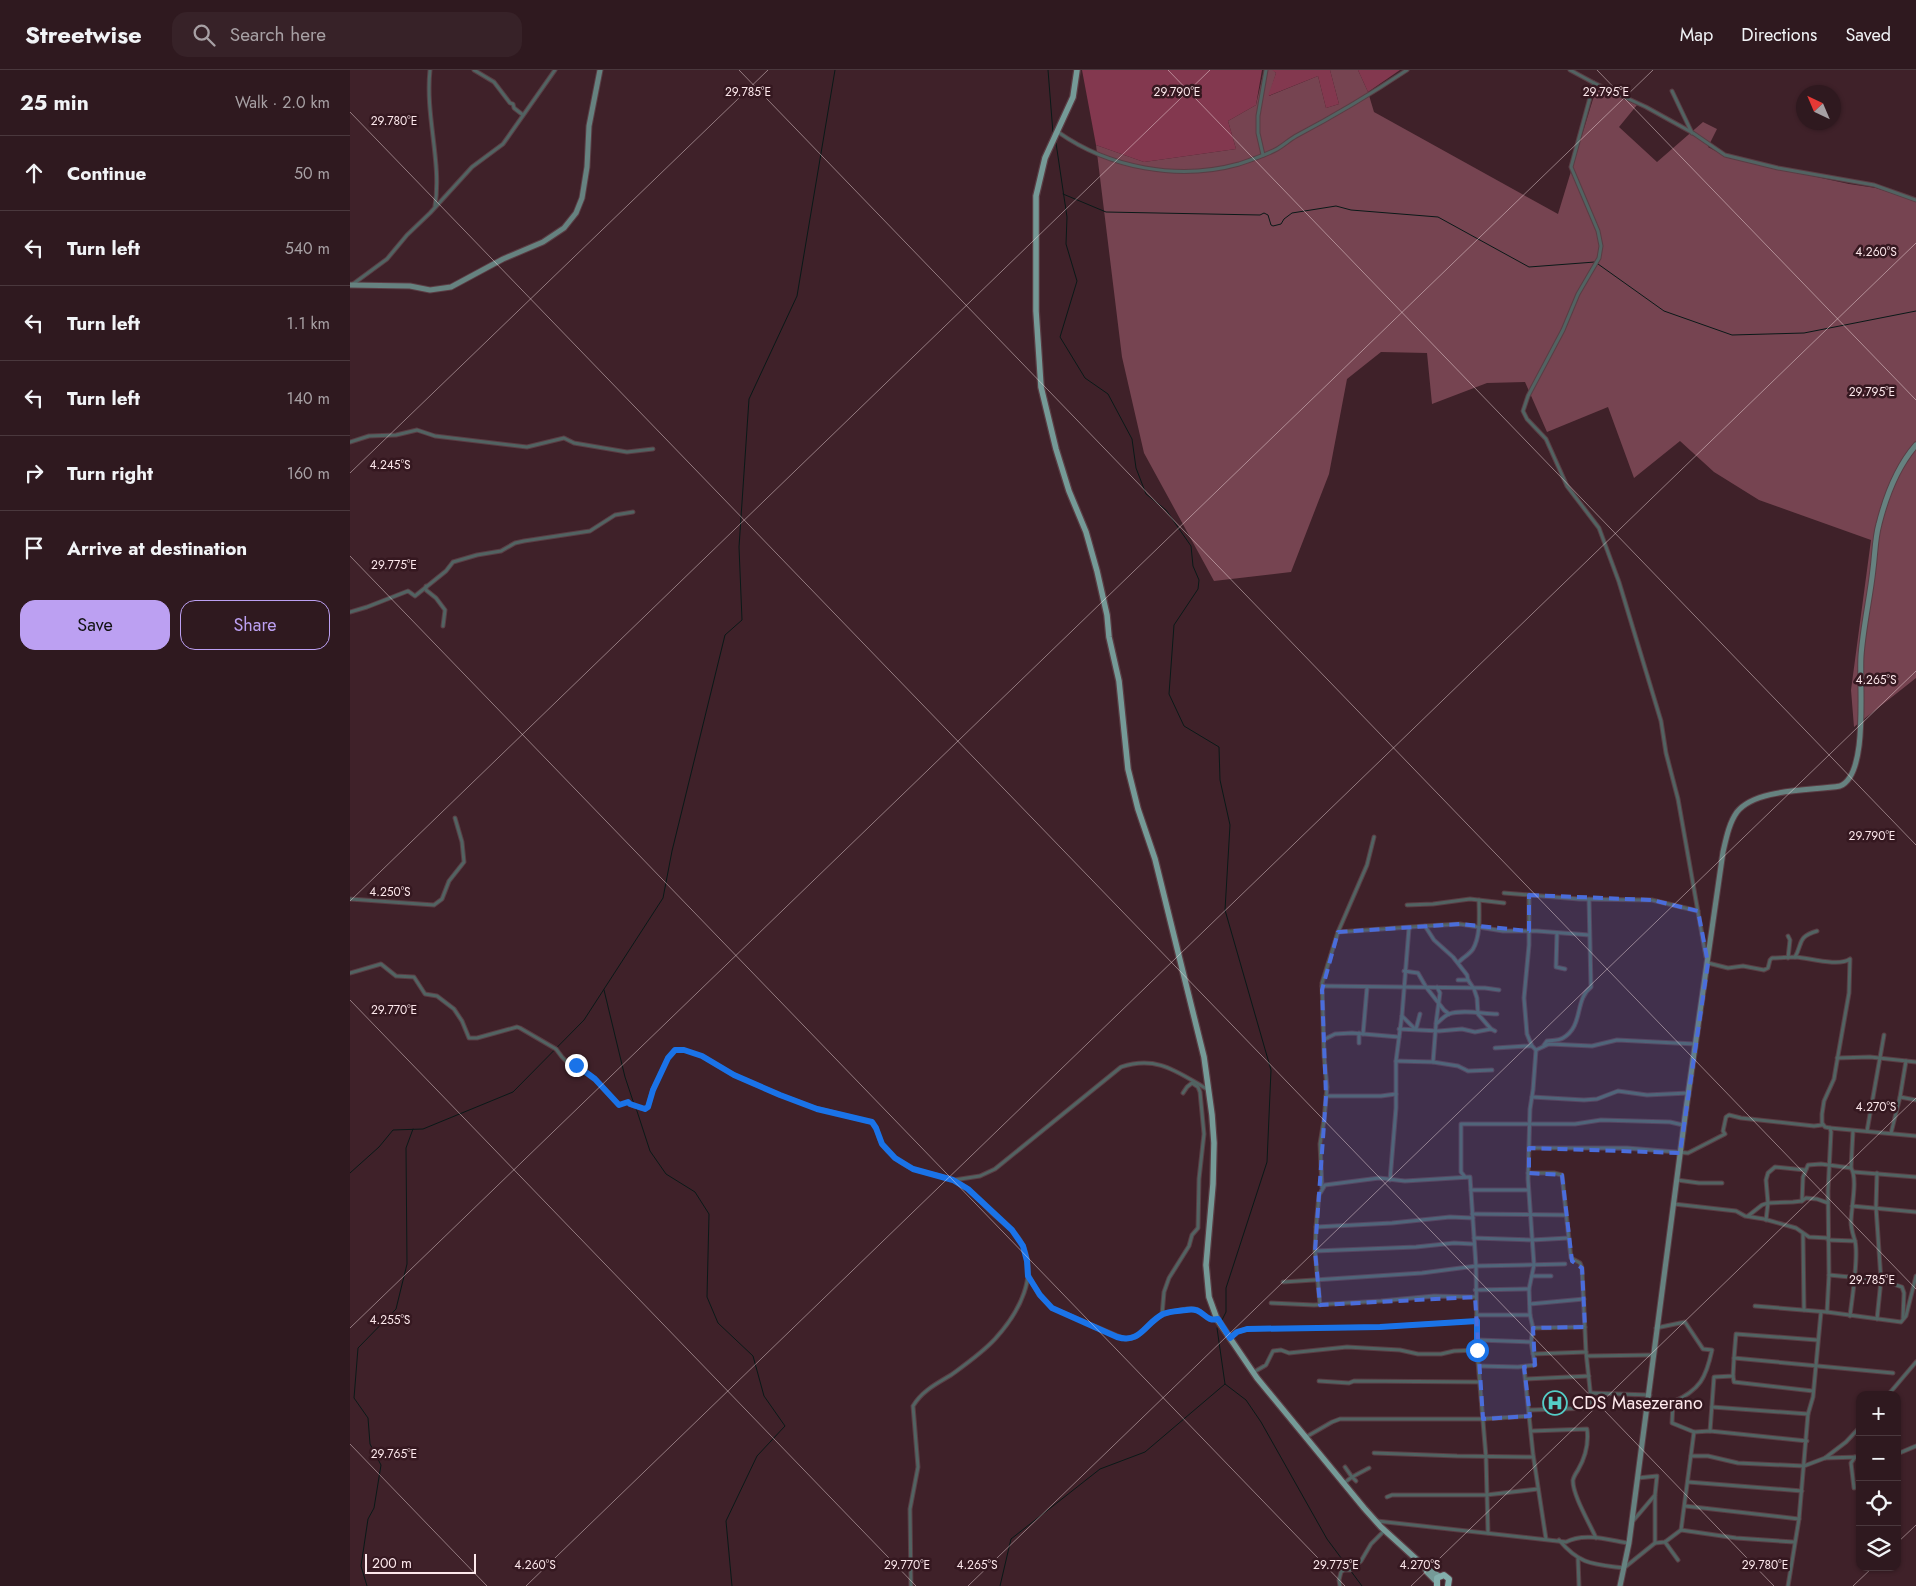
<!DOCTYPE html>
<meta charset="utf-8">
<style>
:root{--surface:#2f191f;--page:#372228;--text:#f1f3f6;--muted:#a7a0a4;--line:#4a383d;--accent:#bca0f2}
body{margin:0;font-family:Jost,sans-serif;background:var(--page);color:var(--text)}
.controls{position:absolute;right:15px;bottom:15px;display:grid;overflow:hidden;border-radius:10px;box-shadow:0 1px 4px #0004}
.controls button{width:45px;height:45px;display:grid;place-items:center;padding:0;border:0;border-bottom:1px solid var(--line);background:var(--surface);color:var(--text);font:25px sans-serif}
.compass{position:absolute;left:1446px;top:15px;width:45px;height:45px;border-radius:50%;background:var(--surface);box-shadow:0 1px 4px #0004;rotate:316deg}
.scale{position:absolute;left:15px;bottom:12px;width:111px;box-sizing:border-box;padding-left:5px;border:2px solid #fde8ec;border-top:0;font-size:14px;line-height:18px;white-space:nowrap;color:#fde8ec;-webkit-text-stroke:4px #351820;paint-order:stroke}
.stop{position:absolute;width:15px;height:15px;margin:-11px;border:4px solid #1a73e8;border-radius:50%;background:#fff}
.stop.end{background:#1a73e8;border-color:#fff;box-shadow:0 1px 5px #0008}
.list{margin:0;padding:0;list-style:none}
h2{display:flex;justify-content:space-between;align-items:center;height:65px;margin:0;padding:0 20px;font-size:21px}
h2 small{font-size:16px;font-weight:400;color:var(--muted)}
.list li{display:grid;grid-template-columns:32px 1fr auto;gap:15px;align-items:center;box-sizing:border-box;height:75px;padding:0 20px;border-top:1px solid var(--line)}
.list b{display:block;font-size:19px;white-space:nowrap}
.list em{font-size:16px;font-style:normal;color:var(--muted)}
.actions{display:flex;gap:10px;padding:15px 20px}
.actions a{flex:1;padding:11px 0;border:1px solid var(--accent);border-radius:15px;text-align:center;font-size:18px;color:var(--accent)}
.actions .main{background:var(--accent);color:#111}
.icon{flex:none;width:28px;height:28px;fill:none;stroke:currentColor;stroke-width:2;stroke-linecap:round;stroke-linejoin:round}
.map{position:relative;flex:none;width:1566px;height:1516px;overflow:hidden}
header{display:flex;align-items:center;gap:30px;box-sizing:border-box;height:70px;padding:0 25px;background:var(--surface);border-bottom:1px solid var(--line)}
header strong{font-size:24px}
nav{display:flex;gap:28px;margin-inline-start:auto;font-size:18px}
.search{width:350px;height:45px;background:var(--page);display:flex;align-items:center;gap:12px;box-sizing:border-box;padding:0 18px;border-radius:15px;color:var(--muted);font-size:19px}
main{display:flex}
aside{flex:1;background:var(--surface)}
.map>svg:first-child{display:block}
.green{fill:#764451}
.forest{fill:#83384f}
.lines{fill:none;stroke-linecap:round;stroke-linejoin:round}
.stream{stroke:#0a1918;stroke-width:1}
.street-casing{stroke:#5a3d44;stroke-width:5}
.secondary-casing{stroke:#5a3d44;stroke-width:7}
.primary-casing{stroke:#5a3d44;stroke-width:8}
.highway-casing{stroke:#5a3d44;stroke-width:8}
.street{stroke:#526362;stroke-width:3}
.secondary{stroke:#668280;stroke-width:5}
.primary{stroke:#759a97;stroke-width:5.5}
.highway{stroke:#83afac;stroke-width:6}
.route{stroke:#1a73e8;stroke-width:6}
.marked{fill:#4a6ddc;fill-opacity:0.2;stroke:#4a6ddc;stroke-width:4;stroke-dasharray:10 6;stroke-linejoin:round}
.ticks{fill:none;stroke:#fde8ec;stroke-width:1;stroke-opacity:0.45}
.labels{text-anchor:middle;dominant-baseline:central;stroke-width:5;stroke-linejoin:round;paint-order:stroke}
.poi-label{font-size:18px;fill:#fde8ec;stroke:#351820;text-anchor:start}
.ticks-label{font-size:12px;text-anchor:middle;fill:#fde8ec;stroke:#351820;stroke-width:5;stroke-linejoin:round;paint-order:stroke}
</style>
<header>
<strong>Streetwise</strong>
<div class="search"><svg class="icon" aria-label="search" viewBox="0 0 24 24"><circle cx="10" cy="10" r="6"/><path d="M15 15l6 6"/></svg>Search here</div>
<nav><a>Map</a><a>Directions</a><a>Saved</a></nav>
</header>
<main>
<aside>
<h2>25 min<small>Walk · 2.0 km</small></h2>
<ul class="list">
<li><svg class="icon" aria-label="ahead" viewBox="0 0 24 24"><path d="M12 20V5M6 11l6-6 6 6"/></svg><div><b>Continue</b></div><em>50 m</em></li>
<li><svg class="icon" aria-label="left" viewBox="0 0 24 24"><path d="M17 20v-9H6M10 6l-5 5 5 5"/></svg><div><b>Turn left</b></div><em>540 m</em></li>
<li><svg class="icon" aria-label="left" viewBox="0 0 24 24"><path d="M17 20v-9H6M10 6l-5 5 5 5"/></svg><div><b>Turn left</b></div><em>1.1 km</em></li>
<li><svg class="icon" aria-label="left" viewBox="0 0 24 24"><path d="M17 20v-9H6M10 6l-5 5 5 5"/></svg><div><b>Turn left</b></div><em>140 m</em></li>
<li><svg class="icon" aria-label="right" viewBox="0 0 24 24"><path d="M7 20v-9h11M14 6l5 5-5 5"/></svg><div><b>Turn right</b></div><em>160 m</em></li>
<li><svg class="icon" aria-label="arrive" viewBox="0 0 24 24"><path d="M6 21V4h12l-3 4 3 4H6"/></svg><div><b>Arrive at destination</b></div></li>
</ul>
<div class="actions"><a class="main">Save</a><a>Share</a></div>
</aside>
<div class="map">
<svg width="1566" height="1516" viewBox="0 0 1566 1516">
<rect width="100%" height="100%" fill="#3f2129"/>
<!-- green -->
<polygon class="green" points="914,0 923,0 926,3 919,26 968,6 976,38 989,34 980,0 1008,0 1018,22 1024,42 1208,144 1247,16 1287,35 1269,57 1307,92 1353,52 1367,59 1358,77 1379,88 1499,114 1526,118 1566,131 1566,608 1504,657 1501,620 1521,470 1409,430 1364,402 1330,371 1284,408 1258,337 1197,362 1175,312 1137,313 1082,334 1077,283 1031,282 997,309 979,404 941,502 864,511 794,383 772,287 746,75 794,92 886,79 878,51 906,35"/>
<!-- forest -->
<g class="forest">
<polygon points="732,0 912,0 906,35 878,51 886,79 794,92 746,75"/>
<polygon points="922,0 980,0 989,34 976,38 968,6 918,26 926,3"/>
<polygon points="1008,0 1050,0 1018,22"/>
</g>
<g class="lines">
<!-- stream -->
<g class="stream">
<polyline points="698,0 703,63"/>
<polyline points="706,73 717,147 716,174 727,211 710,267 735,308 758,324 782,369 786,398 796,424 816,440 841,476 843,496 849,510 848,519 824,555 819,624 834,656 869,677 870,710 880,755 875,840 921,1000 917,1092 876,1218 876,1242 871,1252"/>
<polyline points="713,124 756,142 910,145 914,143 918,145 921,155 923,156 931,154 934,149 942,143 986,136 1001,140 1088,147 1179,197 1245,192"/>
<polyline points="1248,194 1314,241 1382,265 1454,263 1566,241"/>
<polyline points="254,920 275,1007 284,1034"/>
<polyline points="286,1038 300,1081 316,1104 345,1122 359,1144 357,1227 368,1253 403,1286 414,1326 435,1356 407,1386 376,1451 382,1516"/>
<polyline points="0,1103 29,1077 43,1060 73,1059 163,1022 234,950 313,828 322,781 375,565 392,550 389,477 399,329 447,226 485,0"/>
<polyline points="875,1314 896,1330 911,1352 977,1469 1012,1516"/>
<polyline points="17,1516 11,1496 18,1449 24,1438 31,1395 20,1374 18,1348 4,1328 8,1278 46,1239 57,1194 56,1078 63,1059"/>
<polyline points="650,1516 661,1469 750,1399 795,1382 875,1314 867,1258"/>
</g>
<!-- street casing -->
<g class="street-casing">
<g id="street">
<path d="M80,0C75,46 92,92 85,136"/>
<polyline points="124,0 144,12 160,33 163,34 164,38 173,45"/>
<polyline points="1220,0 1244,13 1296,37 1343,63 1375,85 1428,98 1524,115 1566,130"/>
<polyline points="1244,13 1221,97 1248,161 1251,176 1249,188 1228,224 1213,260 1178,326 1173,341 1177,349 1196,369 1217,416 1249,458 1269,512 1311,651 1316,683 1328,729 1356,887"/>
<polyline points="1322,21 1342,63"/>
<path d="M708,62C759,98 828,111 889,94C901,90 916,85 927,79C934,75 939,70 946,66C984,46 1021,24 1057,0"/>
<polyline points="913,85 908,63 908,46 916,0"/>
<polyline points="3,214 37,189 57,165 80,143 122,97 153,74 205,0"/>
<polyline points="0,372 19,366 46,365 67,360 85,366 177,377 214,368 224,373 277,382 303,379"/>
<polyline points="76,516 76,520 86,528 95,540 93,556"/>
<polyline points="0,542 17,537 58,521 65,526 96,501 103,492 127,485 151,481 165,473 174,471 240,461 265,445 283,442"/>
<polyline points="1154,823 1229,829 1302,830 1348,841"/>
<polyline points="1179,825 1179,875 1174,928 1177,964 1182,976"/>
<polyline points="0,829 84,835 92,829 99,811 114,792 112,772 105,748"/>
<polyline points="1057,835 1083,834 1120,829 1154,833"/>
<polyline points="1075,856 1110,854 1153,861 1187,861 1239,865"/>
<polyline points="988,862 1075,856 1084,870 1103,887 1117,905 1118,910"/>
<polyline points="1207,863 1206,897 1215,899"/>
<path d="M1445,887C1453,873 1447,867 1467,861"/>
<polyline points="1438,888 1440,870 1438,866"/>
<path d="M1108,893C1112,888 1119,885 1123,879C1131,865 1129,845 1129,830"/>
<path d="M1358,893L1378,898L1393,896L1414,900L1418,898L1420,890L1422,888C1430,888 1438,887 1446,887C1459,888 1489,897 1500,889L1499,923L1486,997L1484,1009L1474,1031L1472,1044V1053L1475,1057L1480,1058L1481,1062L1478,1121L1479,1205L1477,1242"/>
<polyline points="1054,901 1068,903 1076,917 1094,940 1099,944"/>
<path d="M0,903L31,894L46,906L64,907L75,924L87,926L104,939L112,951L119,968H127L167,957L170,958L206,979L212,987L218,993L226,995L245,1009L269,1035L278,1032C281,1036 290,1038 295,1039L298,1037L303,1019L318,988L325,980H334L352,986L384,1005L430,1025L465,1038L521,1052C529,1058 527,1065 531,1072C535,1081 545,1088 552,1093C568,1104 586,1103 603,1110C619,1116 631,1132 643,1144C652,1152 663,1159 670,1170C691,1204 668,1244 645,1269C632,1283 616,1294 601,1305C586,1314 572,1321 563,1336L568,1397L560,1439L561,1516"/>
<polyline points="1108,910 1118,910 1124,919 1127,928 1128,944 1141,959"/>
<polyline points="972,916 1135,918 1149,920"/>
<polyline points="1052,946 1065,959"/>
<polyline points="1086,953 1090,923 1087,917"/>
<polyline points="1049,959 1089,961 1112,959 1125,962 1141,959 1145,961"/>
<polyline points="1066,959 1070,944"/>
<polyline points="1013,964 1017,918"/>
<polyline points="975,969 985,964 1002,963 1049,967"/>
<polyline points="1009,973 1009,963"/>
<path d="M1194,975L1197,971C1203,970 1208,971 1213,968C1234,956 1224,930 1241,917L1239,829"/>
<polyline points="1186,980 1199,974 1242,976 1267,970 1345,974"/>
<polyline points="1487,988 1520,987 1566,992"/>
<polyline points="1046,991 1083,992 1108,996 1118,1001 1142,1000"/>
<path d="M1083,992L1086,954C1090,951 1094,946 1099,944C1113,939 1133,944 1147,944"/>
<polyline points="976,1026 1031,1026 1046,1024"/>
<polyline points="1182,1027 1234,1030 1247,1029 1268,1021 1297,1025 1338,1023"/>
<polyline points="1550,1027 1566,1030"/>
<polyline points="1480,1058 1566,1066"/>
<polyline points="1517,1061 1534,965"/>
<polyline points="1541,1063 1550,1027 1556,991"/>
<polyline points="1179,1078 1277,1078 1338,1083 1375,1064 1373,1061 1376,1047 1379,1045 1391,1048 1464,1056 1472,1055"/>
<polyline points="1504,1102 1566,1107"/>
<polyline points="1178,1103 1204,1103 1212,1105 1221,1188 1230,1193 1232,1198 1236,1282 1242,1338 1180,1340"/>
<polyline points="1115,1107 1111,1102 1111,1054 1225,1054 1251,1050 1320,1052 1333,1055"/>
<path d="M604,1110L630,1106L645,1099L771,997C807,985 827,1002 857,1019"/>
<polyline points="1040,1110 1046,1038 1046,991 1052,945 1059,858"/>
<polyline points="1327,1110 1349,1113 1372,1113"/>
<polyline points="972,1117 970,1074 974,1050 977,1017 974,986 972,913 988,862 1017,795 1024,767"/>
<polyline points="1121,1120 1178,1120"/>
<polyline points="1452,1131 1453,1107 1458,1095 1471,1094 1501,1098"/>
<polyline points="1324,1134 1386,1141 1395,1146 1414,1149 1446,1158 1459,1167 1478,1168"/>
<polyline points="1502,1136 1566,1142"/>
<polyline points="1122,1144 1216,1145"/>
<polyline points="1398,1146 1412,1135 1418,1133 1443,1132 1452,1131 1456,1128 1467,1129 1478,1133"/>
<polyline points="1416,1150 1418,1133 1416,1110 1418,1103 1425,1097 1455,1100"/>
<polyline points="966,1157 1042,1153 1100,1147 1123,1148"/>
<polyline points="1453,1164 1454,1240"/>
<polyline points="1124,1168 1182,1170 1218,1168"/>
<polyline points="1478,1170 1505,1171"/>
<polyline points="965,1181 1066,1177 1104,1173 1123,1174"/>
<polyline points="1479,1205 1531,1210 1552,1217 1554,1223 1553,1248"/>
<path d="M679,1206L689,1225L702,1238L775,1269C793,1270 801,1247 817,1243C825,1241 836,1238 844,1239C854,1240 856,1252 867,1249"/>
<polyline points="1182,1206 1201,1206"/>
<polyline points="933,1212 1072,1203 1126,1196 1215,1194"/>
<polyline points="1125,1220 1179,1219"/>
<polyline points="921,1233 964,1235 1031,1231 1084,1226 1125,1227"/>
<polyline points="1180,1234 1234,1229"/>
<polyline points="970,1235 965,1181 966,1157 969,1125 975,1115 1029,1108 1055,1111 1120,1107 1126,1196 1127,1280 1136,1387 1138,1463"/>
<polyline points="1405,1236 1477,1242 1551,1252 1556,1246 1566,1206"/>
<polyline points="812,1245 814,1222 819,1208 839,1176 842,1165 848,1158 849,1109 854,1064 850,1022 848,1017 842,1013 837,1017 833,1023"/>
<polyline points="1127,1245 1180,1245"/>
<path d="M1500,1246C1502,1228 1509,1187 1505,1171C1503,1164 1501,1159 1501,1152C1501,1139 1508,1108 1501,1098L1503,1061"/>
<polyline points="1527,1249 1531,1210 1526,1137 1527,1103"/>
<polyline points="1183,1258 1235,1257"/>
<path d="M1306,1258L1335,1252L1353,1279L1362,1280C1356,1308 1350,1320 1323,1332L1322,1353L1344,1362L1360,1361L1457,1371"/>
<polyline points="880,1268 887,1262 897,1259 1030,1257 1127,1251"/>
<polyline points="1128,1270 1181,1272"/>
<polyline points="1183,1284 1236,1282"/>
<polyline points="1237,1286 1303,1285"/>
<polyline points="1384,1288 1386,1264 1467,1270"/>
<polyline points="1129,1296 1168,1297 1185,1295 1181,1272 1183,1258 1180,1245 1179,1219 1184,1195 1178,1109 1180,1039 1183,1020 1186,980 1182,976 1178,976 1145,978"/>
<polyline points="1174,1297 1183,1384 1196,1469"/>
<polyline points="904,1302 916,1295 923,1281 931,1280 939,1283 997,1277 1050,1280 1068,1284 1091,1284 1104,1281 1127,1280"/>
<polyline points="1383,1306 1384,1312 1463,1321"/>
<polyline points="1176,1309 1239,1306"/>
<polyline points="969,1311 999,1313 1004,1311 1129,1312"/>
<polyline points="1240,1323 1300,1325"/>
<polyline points="1538,1325 1566,1292"/>
<polyline points="1362,1337 1458,1344"/>
<path d="M1181,1361L1237,1359C1239,1374 1236,1386 1228,1400C1226,1403 1224,1406 1223,1410C1222,1424 1240,1454 1246,1468"/>
<polyline points="1360,1361 1364,1307 1383,1306 1384,1288 1543,1303"/>
<polyline points="956,1367 982,1352 990,1349 1133,1349 1180,1346"/>
<polyline points="1024,1383 1107,1386 1183,1387"/>
<polyline points="1547,1384 1566,1376"/>
<polyline points="1341,1386 1358,1386 1388,1393 1454,1396 1475,1388 1510,1387"/>
<polyline points="1475,1388 1496,1372 1510,1357"/>
<polyline points="1006,1411 1002,1407 1019,1398"/>
<polyline points="1338,1412 1452,1421"/>
<polyline points="994,1413 1002,1407 995,1397"/>
<polyline points="1504,1418 1501,1393 1505,1387"/>
<polyline points="1305,1426 1305,1473"/>
<polyline points="1037,1427 1042,1425 1136,1425 1188,1419"/>
<polyline points="1335,1436 1449,1449"/>
<path d="M1027,1451L1216,1472C1234,1462 1259,1470 1278,1473"/>
<polyline points="1283,1451 1305,1425 1307,1406 1288,1408"/>
<polyline points="1331,1460 1344,1362"/>
<path d="M1209,1470C1230,1495 1243,1494 1274,1498L1305,1473L1315,1472L1331,1460L1386,1468L1444,1472"/>
<polyline points="1315,1472 1328,1490"/>
<polyline points="1228,1489 1229,1516"/>
<polyline points="990,1516 989,1510 991,1502 994,1500 1000,1500 1011,1491 1021,1474 1034,1461"/>
<polyline points="1438,1516 1449,1449 1458,1344 1463,1327 1471,1242"/>
</g>
</g>
<!-- secondary casing -->
<g class="secondary-casing">
<g id="secondary">
<polyline points="0,215 60,216 80,220 101,217 153,189 193,172 214,158 226,143 232,128 237,97 239,56 250,0"/>
<path d="M1270,1516L1279,1473L1336,1039L1373,782C1376,769 1379,753 1387,742C1406,718 1462,721 1490,716C1519,705 1509,613 1511,586C1513,557 1520,528 1523,499C1525,484 1525,468 1529,454C1536,426 1547,397 1566,375"/>
</g>
</g>
<!-- primary casing -->
<g class="primary-casing">
<g id="primary">
<polyline points="727,0 723,27 695,88 686,126 686,241 691,317 706,379 719,421 736,462 747,501 757,545 759,567 769,611 778,699 788,739 805,789 854,987 862,1045 864,1073 863,1114 856,1195 859,1227 867,1249 907,1308 1014,1438 1031,1457 1075,1497 1077,1502 1086,1511"/>
<polyline points="1075,1497 1089,1506"/>
</g>
</g>
<!-- highway casing -->
<g class="highway-casing">
<polyline id="highway" points="1087,1516 1087,1508 1094,1505 1099,1509 1098,1516"/>
</g>
<!-- street -->
<use href="#street" class="street"/>
<!-- secondary -->
<use href="#secondary" class="secondary"/>
<!-- primary -->
<use href="#primary" class="primary"/>
<!-- highway -->
<use href="#highway" class="highway"/>
</g>
<g class="lines">
<!-- route -->
<path class="route" d="M226,995L245,1009L269,1035L278,1032L280,1034L295,1039L298,1037L303,1020L318,988L325,980H334L352,986L384,1005L430,1025L467,1039L522,1052L526,1058L532,1074L545,1088L563,1099L603,1110L618,1119L662,1160L673,1176L677,1191L678,1206L690,1225L702,1238L767,1267C791,1274 794,1254 813,1244C820,1241 829,1241 836,1240C854,1236 854,1253 868,1249L880,1268L887,1262L897,1259L1030,1257L1127,1251V1280"/>
</g>
<!-- marked area -->
<path class="marked" d="M1179,825L1302,830L1348,841L1358,893L1330,1083L1179,1078V1103L1212,1105L1222,1191L1232,1198L1235,1257L1183,1258L1185,1295L1174,1297L1180,1346L1133,1349L1125,1227L970,1235L965,1181L976,1026L972,920L988,862L1110,854L1179,861Z"/>
<!-- ticks -->
<path class="ticks" d="M389,0L1566,1219M818,0L1566,775M1247,0L1566,330M0,42L1424,1516M0,403L418,0M0,486L995,1516M0,831L860,0M0,930L566,1516M0,1258L1303,0M0,1374L137,1516M1547,1473L1566,1455M176,1516L1566,173M618,1516L1566,601M1061,1516L1566,1028M1503,1516L1523,1497"/>
<!-- icons -->
<defs>
<g id="hospital-ring" transform="scale(1.25)"><circle r="9.5" fill="#351820" stroke="#54cdc7" stroke-width="1.5"/><path d="M-5-5h3v3.5h4V-5h3V5h-3V1.5h-4V5h-3Z" fill="#54cdc7"/></g>
</defs>
<g fill-rule="evenodd">
<use href="#hospital-ring" x="1205" y="1333"/>
</g>
<g class="labels">
<!-- poi labels -->
<g class="poi-label">
<text x="1222" y="1333">CDS Masezerano</text>
</g>
</g>
<g class="ticks-label">
<text x="1256" y="26">29.795°E</text>
<text x="398" y="26">29.785°E</text>
<text x="827" y="26">29.790°E</text>
<text x="44" y="55">29.780°E</text>
<text x="1526" y="186">4.260°S</text>
<text x="1522" y="326">29.795°E</text>
<text x="40" y="399">4.245°S</text>
<text x="44" y="499">29.775°E</text>
<text x="1526" y="614">4.265°S</text>
<text x="1522" y="770">29.790°E</text>
<text x="40" y="826">4.250°S</text>
<text x="44" y="944">29.770°E</text>
<text x="1526" y="1041">4.270°S</text>
<text x="1522" y="1214">29.785°E</text>
<text x="40" y="1254">4.255°S</text>
<text x="44" y="1388">29.765°E</text>
<text x="557" y="1499">29.770°E</text>
<text x="986" y="1499">29.775°E</text>
<text x="1415" y="1499">29.780°E</text>
<text x="185" y="1499">4.260°S</text>
<text x="627" y="1499">4.265°S</text>
<text x="1070" y="1499">4.270°S</text>
</g>
</svg>
<div class="controls">
<button>+</button>
<button>−</button>
<button><svg class="icon" aria-label="locate" viewBox="0 0 24 24"><circle cx="12" cy="12" r="6"/><path d="M12 2v4M12 18v4M2 12h4M18 12h4"/></svg></button>
<button><svg class="icon" aria-label="layers" viewBox="0 0 24 24"><path d="M12 4l9 5-9 5-9-5zM3 14l9 5 9-5"/></svg></button>
</div>
<svg class="compass" viewBox="-18 -18 36 36"><path d="M0-13l5 13h-10z" fill="#e53935"/><path d="M0 13l5-13h-10z" fill="#a7a0a4"/></svg>
<div class="scale">200 m</div>
<div class="stop" style="left:1127px;top:1280px"></div>
<div class="stop end" style="left:226px;top:995px"></div>
</div>
</main>
